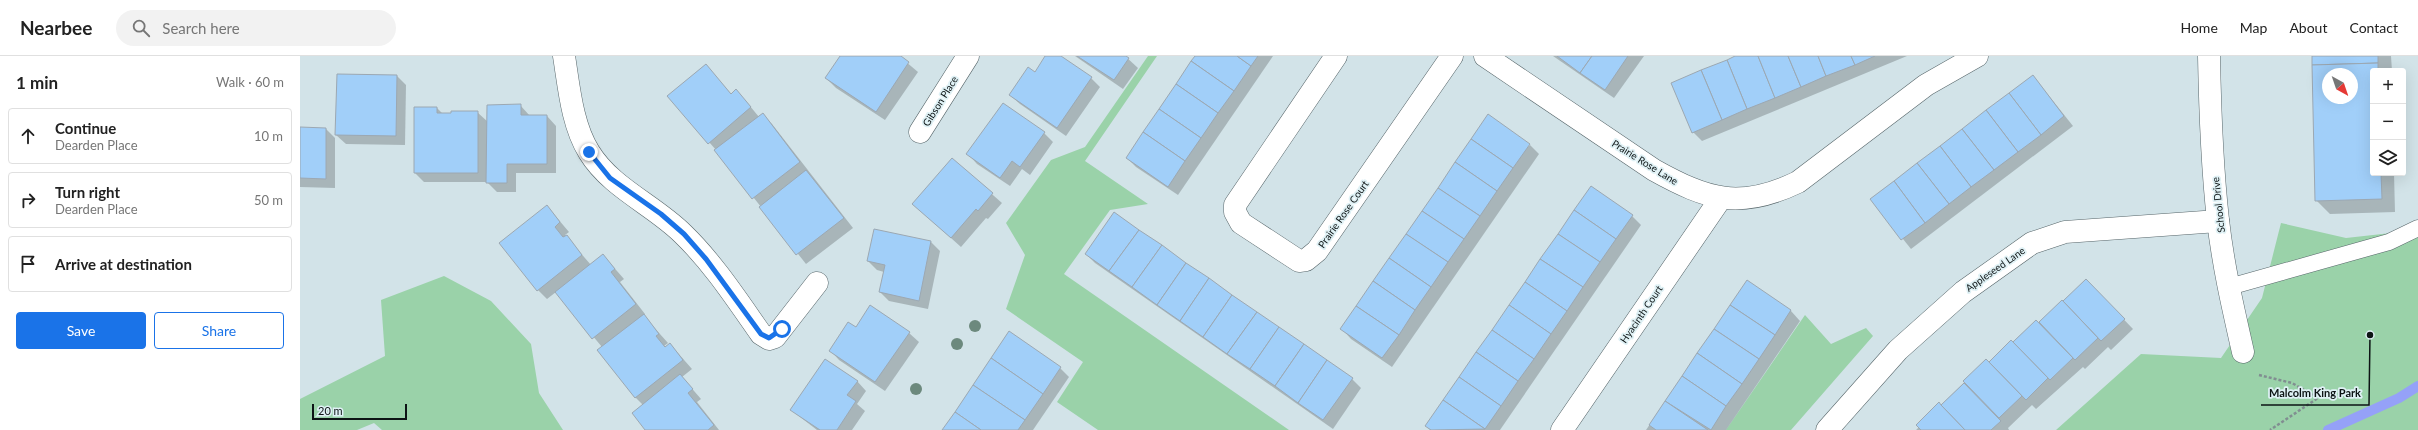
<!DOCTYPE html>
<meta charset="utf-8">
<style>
:root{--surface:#fff;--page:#f2f2f2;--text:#222;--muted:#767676;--line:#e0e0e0;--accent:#1a73e8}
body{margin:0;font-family:Lato,sans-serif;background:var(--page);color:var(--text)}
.controls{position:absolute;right:12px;top:12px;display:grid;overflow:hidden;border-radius:4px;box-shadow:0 4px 16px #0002}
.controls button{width:36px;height:36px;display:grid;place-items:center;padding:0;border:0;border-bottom:1px solid var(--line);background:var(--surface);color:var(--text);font:20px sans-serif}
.compass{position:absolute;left:2022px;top:12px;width:36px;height:36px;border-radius:50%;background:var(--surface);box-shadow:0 4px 16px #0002;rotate:140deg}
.scale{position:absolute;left:12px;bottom:10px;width:95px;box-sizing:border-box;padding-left:4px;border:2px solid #0d1415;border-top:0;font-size:11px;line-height:14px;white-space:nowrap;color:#0d1415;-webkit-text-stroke:3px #dff1f5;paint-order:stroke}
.stop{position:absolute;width:12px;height:12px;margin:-9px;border:3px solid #1a73e8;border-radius:50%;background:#fff}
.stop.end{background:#1a73e8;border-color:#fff;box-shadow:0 1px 4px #0008}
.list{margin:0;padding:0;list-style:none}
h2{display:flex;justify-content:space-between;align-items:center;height:52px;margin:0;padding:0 16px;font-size:17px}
h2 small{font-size:13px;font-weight:400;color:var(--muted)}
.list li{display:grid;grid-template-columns:26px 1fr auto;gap:12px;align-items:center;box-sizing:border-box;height:56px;margin:0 8px 8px;padding:0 8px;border:1px solid var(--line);border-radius:4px}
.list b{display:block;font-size:15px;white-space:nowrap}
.list p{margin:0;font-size:13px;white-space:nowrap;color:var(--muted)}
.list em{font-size:13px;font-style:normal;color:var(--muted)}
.actions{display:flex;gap:8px;padding:12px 16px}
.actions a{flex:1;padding:9px 0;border:1px solid var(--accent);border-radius:4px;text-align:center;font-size:14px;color:var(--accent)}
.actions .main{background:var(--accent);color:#fff}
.icon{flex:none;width:22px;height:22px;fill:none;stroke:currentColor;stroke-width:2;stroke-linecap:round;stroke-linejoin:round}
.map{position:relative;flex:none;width:2118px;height:374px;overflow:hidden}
header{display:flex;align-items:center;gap:24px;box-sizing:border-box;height:56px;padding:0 20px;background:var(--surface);border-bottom:1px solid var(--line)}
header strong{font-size:19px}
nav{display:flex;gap:22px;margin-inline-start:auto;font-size:14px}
.search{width:280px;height:36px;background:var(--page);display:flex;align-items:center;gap:10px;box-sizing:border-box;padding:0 14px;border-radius:22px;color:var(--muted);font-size:15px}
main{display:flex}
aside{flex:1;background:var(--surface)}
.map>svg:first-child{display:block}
.green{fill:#9ad2a9}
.shadow{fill:#0003;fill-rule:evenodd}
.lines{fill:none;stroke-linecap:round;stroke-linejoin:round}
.stream{stroke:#95a1f8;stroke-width:10}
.building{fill:#a1cff9;stroke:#9ca8b2;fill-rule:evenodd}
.service-casing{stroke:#566569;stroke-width:17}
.minor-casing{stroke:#566569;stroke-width:23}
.path{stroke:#818e91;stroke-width:2.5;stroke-dasharray:3 2;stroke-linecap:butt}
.service{stroke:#fff;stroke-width:16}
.minor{stroke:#fff;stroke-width:22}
.tree{fill:#6c897d}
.route{stroke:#1a73e8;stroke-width:5}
.labels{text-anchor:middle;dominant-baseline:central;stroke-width:3.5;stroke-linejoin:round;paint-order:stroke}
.street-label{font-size:10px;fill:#0d1415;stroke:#dff1f5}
.leader{fill:none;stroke:#0d1415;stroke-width:1.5}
.callout-dot{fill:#0d1415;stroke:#dff1f5;stroke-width:1.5}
.callout-label{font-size:11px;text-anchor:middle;font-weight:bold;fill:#0d1415;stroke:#dff1f5;stroke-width:3.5;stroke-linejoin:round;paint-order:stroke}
</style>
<header>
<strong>Nearbee</strong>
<div class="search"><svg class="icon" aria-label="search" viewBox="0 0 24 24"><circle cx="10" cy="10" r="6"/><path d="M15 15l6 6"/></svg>Search here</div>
<nav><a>Home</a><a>Map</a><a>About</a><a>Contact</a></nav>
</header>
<main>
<aside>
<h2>1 min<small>Walk · 60 m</small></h2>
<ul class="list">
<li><svg class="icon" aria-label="ahead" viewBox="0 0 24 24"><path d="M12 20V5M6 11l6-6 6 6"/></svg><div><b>Continue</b><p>Dearden Place</p></div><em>10 m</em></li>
<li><svg class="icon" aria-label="right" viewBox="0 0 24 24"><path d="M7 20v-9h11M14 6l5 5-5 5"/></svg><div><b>Turn right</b><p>Dearden Place</p></div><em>50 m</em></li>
<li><svg class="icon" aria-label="arrive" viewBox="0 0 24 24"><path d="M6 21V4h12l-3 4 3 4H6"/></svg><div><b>Arrive at destination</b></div></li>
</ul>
<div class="actions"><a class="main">Save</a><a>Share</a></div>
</aside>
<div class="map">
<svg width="2118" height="374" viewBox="0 0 2118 374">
<rect width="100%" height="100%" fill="#d2e3e8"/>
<!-- green -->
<g class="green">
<polygon points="848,0 857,0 785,105 848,148 810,154 764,218 989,374 798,374 757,346 783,306 706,253 725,199 706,167 751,104 785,91"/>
<polygon points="1981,167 2046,182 2118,174 2118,374 1756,374 1841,298 1921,302 1962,242"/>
<polygon points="144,220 191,245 231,288 239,337 263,374 82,374 74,367 57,374 0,374 0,343 85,300 81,244"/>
<polygon points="1505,259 1531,288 1566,272 1573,280 1491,374 1426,374"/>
</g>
<!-- shadow -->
<g class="shadow">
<polygon points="541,0 599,0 618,16 585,64 536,32 526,22"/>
<polygon points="747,0 759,0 791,22 800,31 766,80 720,48 710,39 735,17"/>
<polygon points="775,0 825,0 838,12 823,33"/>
<polygon points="897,0 973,0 878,139 836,111 827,102"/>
<polygon points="1253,0 1344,0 1314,42"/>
<polygon points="1438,0 1607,0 1402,85 1393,76"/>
<path d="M2012,0H2091L2092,15H2073V117H2094L2095,156L2030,158L2016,144ZM2028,18H2052V42H2028Z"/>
<polygon points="405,9 432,39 445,44 459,61 462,58 472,68 553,172 506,208 416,94 369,40"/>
<polygon points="38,19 97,20 106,29 105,89 46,88 36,79"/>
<polygon points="1733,20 1773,70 1611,193 1571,143"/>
<polygon points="220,49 230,60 247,60 256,70 256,117 216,117 216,136 197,136 187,126 124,126 115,117 137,52 143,58 177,56 188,66"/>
<polygon points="0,72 26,73 35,82 35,132 0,131"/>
<polygon points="744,77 753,86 730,119 722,113 710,130 677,108 668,98"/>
<polygon points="1230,89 1239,98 1092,311 1051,283 1042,273"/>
<polygon points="652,103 702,147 688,163 686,162 661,191 613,148"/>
<polygon points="247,150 269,176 265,179 291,209 303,199 324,223 320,226 345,258 343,259 368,287 364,290 366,291 370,288 392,313 382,321 401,343 397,346 419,374 346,374 343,349 335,341 302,291 256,236 247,243 238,234"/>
<polygon points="1332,160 1341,169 1200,374 1130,374 1127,370"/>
<polygon points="575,174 631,186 640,195 628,253 589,245 580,236 584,216 577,214 568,205"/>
<polygon points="786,198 1052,323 1061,332 1033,373 795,207"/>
<polygon points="1786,224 1833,273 1811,294 1808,291 1785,313 1783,311 1736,353 1732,349 1708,372 1709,374 1616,374 1686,305 1689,307 1736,265 1739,268"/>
<polygon points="1447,225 1491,255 1500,265 1426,374 1346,374"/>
<polygon points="556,273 609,277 619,286 585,335 539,304 530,294"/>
<polygon points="760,312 769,321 733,374 643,374"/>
<polygon points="557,325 566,335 557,348 565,355 552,374 517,374 491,354"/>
</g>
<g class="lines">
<!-- stream -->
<polyline class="stream" points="2028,374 2099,342 2118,330"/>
</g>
<!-- building -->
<g class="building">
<polygon points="540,0 601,0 609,6 576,56 525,22"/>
<polygon points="745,0 761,0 792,21 757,72 709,39 728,11 735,16"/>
<polygon points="777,0 826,0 829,2 814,24"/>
<polygon points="895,0 937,0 951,10 934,35 891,5"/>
<polygon points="937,0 958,0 951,10"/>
<polygon points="1257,0 1292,0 1280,17"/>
<polygon points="1292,0 1328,0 1305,34 1280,17"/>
<polygon points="1435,0 1458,0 1475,42 1447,53 1427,4"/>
<polygon points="1458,0 1488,0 1501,31 1475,42"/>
<polygon points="1488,0 1518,0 1526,20 1501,31"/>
<polygon points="1518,0 1551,0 1555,9 1526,20"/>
<polygon points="1551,0 1575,0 1555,9"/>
<polygon points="2012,0 2078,0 2078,7 2012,9"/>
<polygon points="1427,4 1447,53 1422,64 1401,14"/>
<polygon points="891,5 934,35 918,57 876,28"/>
<path d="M2078,7V15H2073V117H2081L2082,143L2015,145L2012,9ZM2028,18H2052V42H2028Z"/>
<polygon points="406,8 431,38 436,33 451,51 408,88 367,40"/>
<polygon points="1401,14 1422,64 1392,77 1371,27"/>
<polygon points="37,18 97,19 96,80 35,79"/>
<polygon points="1733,19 1764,60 1741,79 1709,37"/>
<polygon points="876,28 918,57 901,82 859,53"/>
<polygon points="1709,37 1741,79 1718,96 1686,54"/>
<polygon points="703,47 745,76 720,111 712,105 700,122 666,98"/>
<polygon points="221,48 221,59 247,59 247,108 207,108 207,127 186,127 187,49"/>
<polygon points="114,51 137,51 137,57 151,57 151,55 178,55 178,117 114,117"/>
<polygon points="859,53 901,82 885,105 843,76"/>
<polygon points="1686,54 1718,96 1694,114 1662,73"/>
<polygon points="463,57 500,106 452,143 414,94"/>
<polygon points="1188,58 1230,88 1213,112 1171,83"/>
<polygon points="0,71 26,72 26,123 0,122"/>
<polygon points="1662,73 1694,114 1671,131 1640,90"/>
<polygon points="843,76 885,105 868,131 826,102"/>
<polygon points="1171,83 1213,112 1197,135 1155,106"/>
<polygon points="1640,90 1671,131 1649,148 1617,107"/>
<polygon points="652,102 693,137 678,155 676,153 651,182 612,148"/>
<polygon points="1155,106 1197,135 1180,160 1138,132"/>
<polygon points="1617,107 1649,148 1625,167 1594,125"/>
<polygon points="506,114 544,162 496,199 459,151"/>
<polygon points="1594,125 1625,167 1601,184 1570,143"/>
<polygon points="1291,130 1333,159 1316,183 1274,154"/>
<polygon points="1138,132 1180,160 1164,183 1122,155"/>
<polygon points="247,149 260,166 255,171 263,181 267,179 282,199 237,235 199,187"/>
<polygon points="1274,154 1316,183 1300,206 1258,178"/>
<polygon points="1122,155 1164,183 1148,206 1106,178"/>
<polygon points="814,156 839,174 809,215 785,198"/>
<polygon points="574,173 631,185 619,245 579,236 585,209 567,205"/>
<polygon points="839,174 862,189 832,231 809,215"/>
<polygon points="1106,178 1148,206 1131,231 1089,202"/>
<polygon points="1258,178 1300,206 1283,231 1240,203"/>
<polygon points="862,189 886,207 857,249 832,231"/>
<polygon points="303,198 315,213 311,216 336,248 292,283 255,236"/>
<polygon points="1089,202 1131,231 1115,254 1073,225"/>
<polygon points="1240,203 1283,231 1267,255 1225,226"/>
<polygon points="886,207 909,222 880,265 857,249"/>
<polygon points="909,222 932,239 903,281 880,265"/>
<polygon points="1786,223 1825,263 1801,285 1763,245"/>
<polygon points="1447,224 1491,254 1475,279 1430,249"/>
<polygon points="1073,225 1115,254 1099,279 1056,250"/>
<polygon points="1225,226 1267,255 1251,278 1209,249"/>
<polygon points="932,239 957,256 927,298 903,281"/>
<polygon points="1762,244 1798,282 1775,304 1739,266"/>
<polygon points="570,249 610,276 575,326 529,295 548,266 556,271"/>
<polygon points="1209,249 1251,278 1234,303 1192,274"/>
<polygon points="1430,249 1475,279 1459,303 1414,273"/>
<polygon points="1056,250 1099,279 1082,302 1040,273"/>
<polygon points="957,256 979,271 950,313 927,298"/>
<polygon points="344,258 359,278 356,280 365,291 370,287 383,304 335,342 297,294"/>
<polygon points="1736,264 1773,302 1750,324 1713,286"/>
<polygon points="979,271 1004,288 975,330 950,313"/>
<polygon points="1414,273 1459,303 1442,328 1397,297"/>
<polygon points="1192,274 1234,303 1218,325 1176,296"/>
<polygon points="709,275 761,311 743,338 691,302"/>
<polygon points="1711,284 1748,322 1726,344 1689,306"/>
<polygon points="1004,288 1027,304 998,347 975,330"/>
<polygon points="1176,296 1218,325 1201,350 1159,321"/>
<polygon points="1397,297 1442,328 1426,350 1382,320"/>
<polygon points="691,302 743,338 725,364 673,329"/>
<polygon points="525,303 558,325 547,339 556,345 537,374 520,374 490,354"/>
<polygon points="1686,303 1722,340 1699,362 1663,325"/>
<polygon points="1027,304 1053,322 1023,364 998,347"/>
<polygon points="380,318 393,333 388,337 414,369 408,374 345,374 332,357"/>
<polygon points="1382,320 1426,350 1411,374 1365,345"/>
<polygon points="1159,321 1201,350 1185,373 1143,344"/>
<polygon points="1664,327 1701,365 1691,374 1665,374 1641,349"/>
<polygon points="673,329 725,364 718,374 681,374 655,356"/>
<polygon points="1143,344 1185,373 1131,374 1125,370"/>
<polygon points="1365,345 1408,374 1356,374 1349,369"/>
<polygon points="1639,346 1641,349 1665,374 1621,374 1616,369"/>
<polygon points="655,356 681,374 642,374"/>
</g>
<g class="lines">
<!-- service casing -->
<g class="service-casing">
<polyline id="service" points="1929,231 2089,186 2118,172"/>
</g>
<!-- minor casing -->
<g class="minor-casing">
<g id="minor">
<path d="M264,0C269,31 272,69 289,96C311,132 354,149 383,178C413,207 437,244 461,278L469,283L475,281L517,227"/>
<polyline points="1036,0 935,149 935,156 941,167 999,205 1006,204 1017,195 1152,0"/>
<path d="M1185,0L1354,114C1408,144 1440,154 1498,126L1626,29L1677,0"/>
<path d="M1909,0C1910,55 1912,110 1918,164C1923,209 1933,252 1943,296"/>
<polyline points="620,76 668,0"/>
<polyline points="1262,374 1421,142"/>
<polyline points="1527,374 1598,294 1663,236 1732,187 1765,176 1918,165"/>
</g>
</g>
<!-- path -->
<polyline class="path" points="1959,319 1992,327 2018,342 1970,374"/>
<!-- service -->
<use href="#service" class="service"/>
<!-- minor -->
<use href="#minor" class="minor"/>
</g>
<!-- trees -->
<g class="tree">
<circle cx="675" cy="270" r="6"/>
<circle cx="657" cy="288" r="6"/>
<circle cx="616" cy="333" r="6"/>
</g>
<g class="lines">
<!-- route -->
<polyline class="route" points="289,96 310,122 361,158 384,178 406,203 461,278 469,282 482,273"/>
</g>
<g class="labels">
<!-- street labels -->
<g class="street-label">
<text transform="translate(640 45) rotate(-58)">Gibson Place</text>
<text transform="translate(1345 106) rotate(32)">Prairie Rose Lane</text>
<text transform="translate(1918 149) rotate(-96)">School Drive</text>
<text transform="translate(1043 158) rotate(-55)">Prairie Rose Court</text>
<text transform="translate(1695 213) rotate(-35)">Appleseed Lane</text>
<text transform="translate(1341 258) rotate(-56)">Hyacinth Court</text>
</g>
</g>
<!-- callouts -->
<path class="leader" d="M2070 279L2069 349H1961"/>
<circle class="callout-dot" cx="2070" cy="279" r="4"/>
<g class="callout-label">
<text x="2015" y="341">Malcolm King Park</text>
</g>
</svg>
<div class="controls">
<button>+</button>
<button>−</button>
<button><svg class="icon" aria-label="layers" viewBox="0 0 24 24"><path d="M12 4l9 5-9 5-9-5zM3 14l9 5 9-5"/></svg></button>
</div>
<svg class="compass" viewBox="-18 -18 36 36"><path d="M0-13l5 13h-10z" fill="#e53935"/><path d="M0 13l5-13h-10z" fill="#767676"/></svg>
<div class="scale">20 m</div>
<div class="stop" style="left:482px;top:273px"></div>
<div class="stop end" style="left:289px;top:96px"></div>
</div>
</main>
